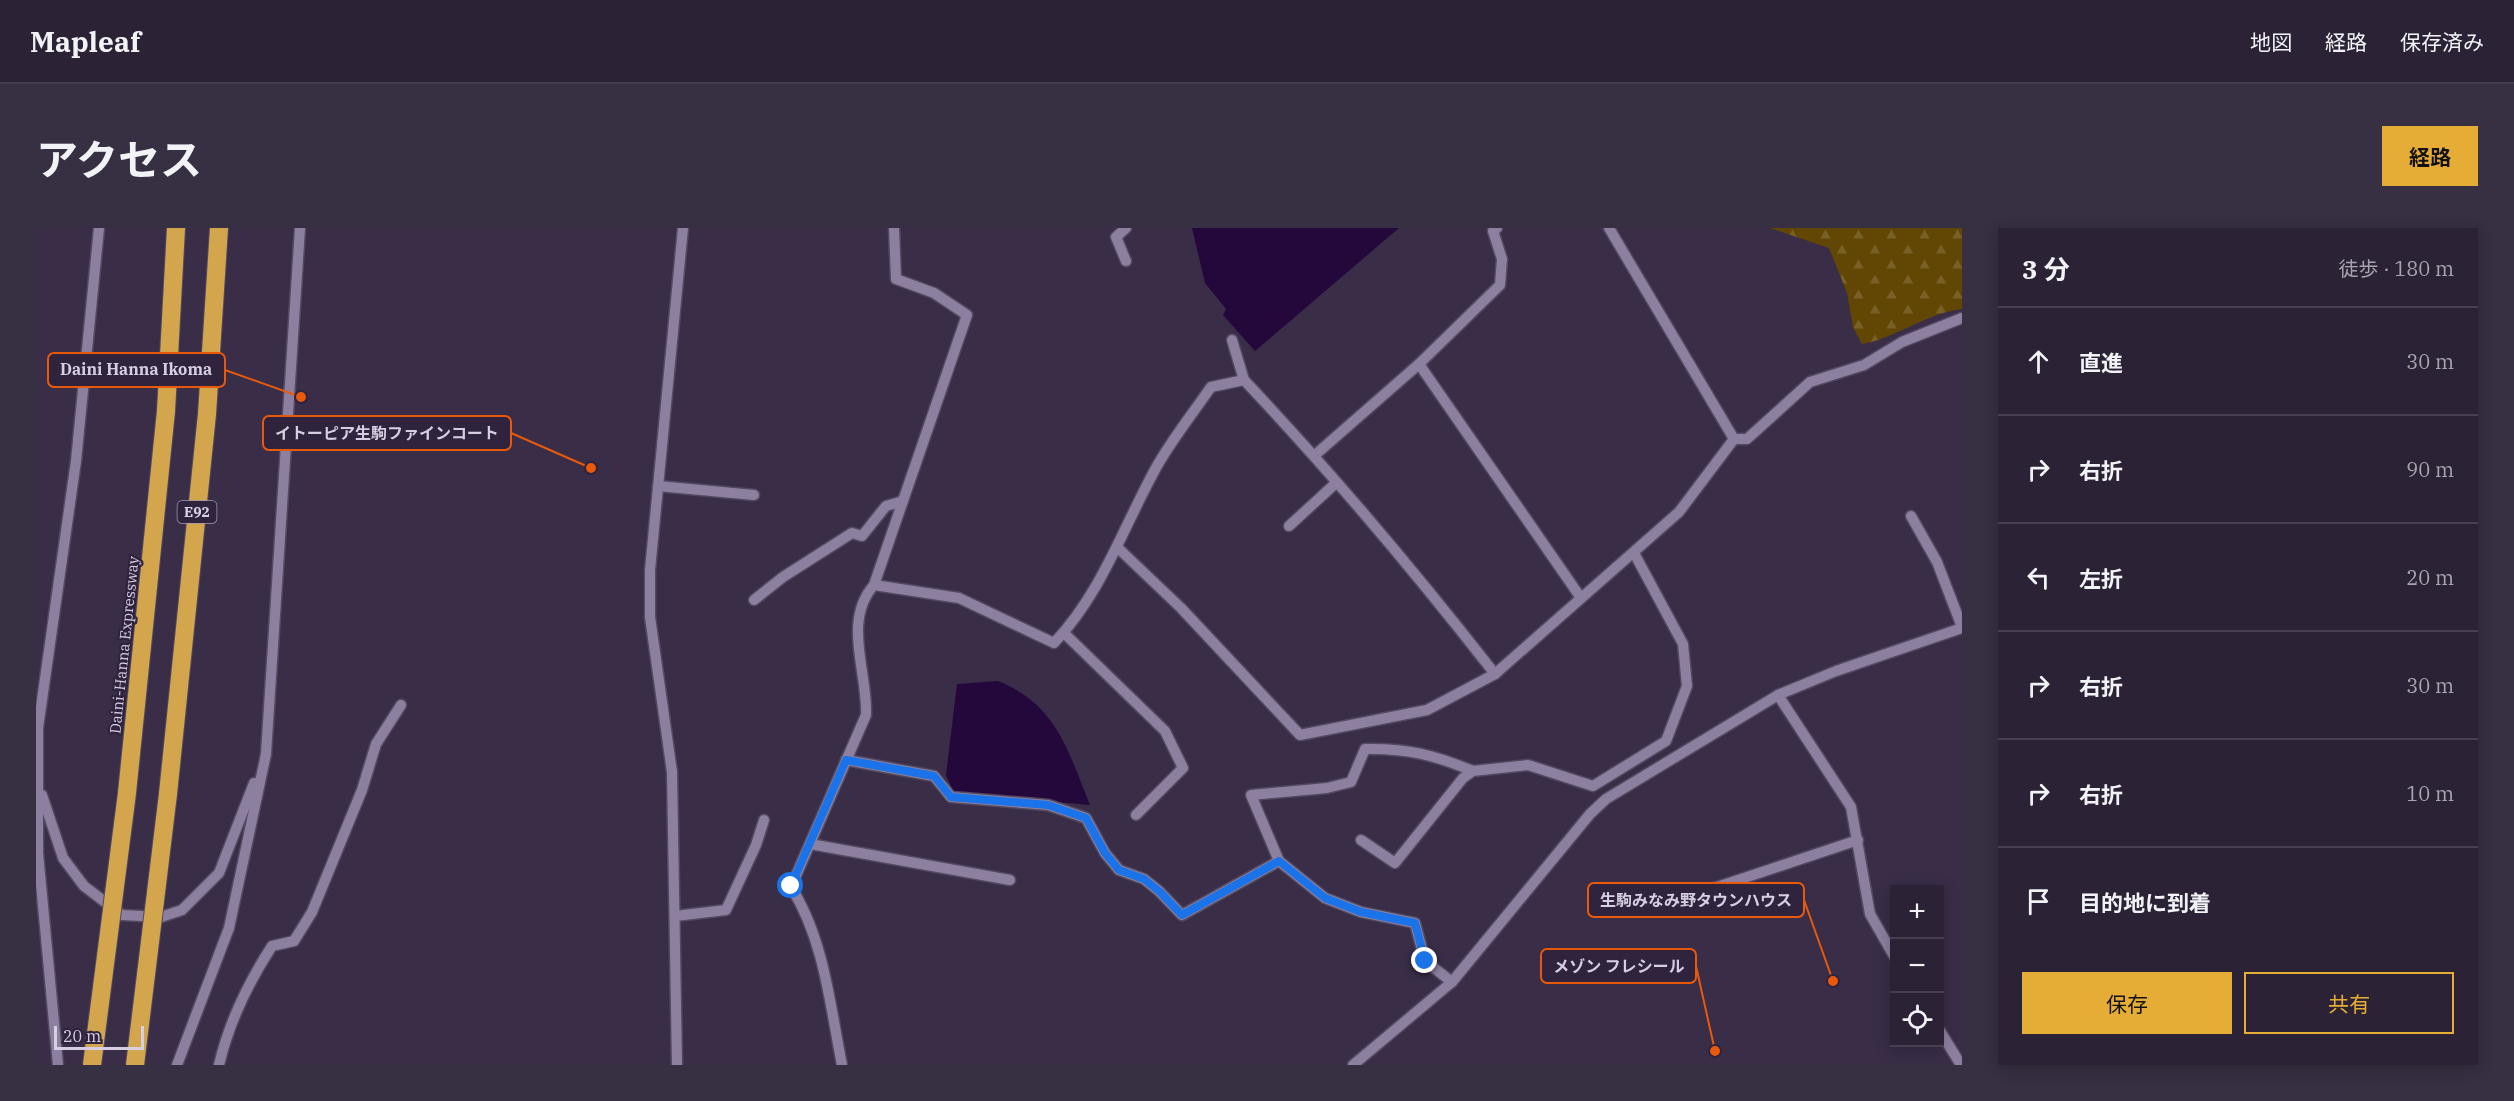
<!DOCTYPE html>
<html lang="ja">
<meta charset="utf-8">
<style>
:root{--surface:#2b2236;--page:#372f42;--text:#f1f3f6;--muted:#a6a4ad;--line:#473f51;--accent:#e6ad36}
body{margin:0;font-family:"IBM Plex Serif","Noto Sans JP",serif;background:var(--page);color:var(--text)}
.controls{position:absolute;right:18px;bottom:18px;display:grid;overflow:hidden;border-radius:0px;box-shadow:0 3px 15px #0003}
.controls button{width:54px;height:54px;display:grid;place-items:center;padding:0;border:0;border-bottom:2px solid var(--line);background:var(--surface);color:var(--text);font:30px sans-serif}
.scale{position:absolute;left:18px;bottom:15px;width:90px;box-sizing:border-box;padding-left:6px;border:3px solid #d6cfe1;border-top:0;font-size:16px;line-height:21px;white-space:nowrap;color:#d6cfe1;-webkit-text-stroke:4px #2f233e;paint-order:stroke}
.stop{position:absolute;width:18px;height:18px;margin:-14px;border:4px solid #1a73e8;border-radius:50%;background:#fff}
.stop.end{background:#1a73e8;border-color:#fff;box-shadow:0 2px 6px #0008}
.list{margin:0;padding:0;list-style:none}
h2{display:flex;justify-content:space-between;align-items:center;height:78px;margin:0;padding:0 24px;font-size:26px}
h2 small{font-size:20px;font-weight:400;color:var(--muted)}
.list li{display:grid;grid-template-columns:39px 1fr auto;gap:18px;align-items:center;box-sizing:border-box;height:108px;padding:0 24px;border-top:2px solid var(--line)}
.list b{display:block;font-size:22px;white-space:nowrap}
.list em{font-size:20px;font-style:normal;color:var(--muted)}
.actions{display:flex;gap:12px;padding:18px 24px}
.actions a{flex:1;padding:14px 0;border:2px solid var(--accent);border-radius:0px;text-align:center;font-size:21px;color:var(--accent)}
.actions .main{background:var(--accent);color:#111}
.icon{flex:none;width:33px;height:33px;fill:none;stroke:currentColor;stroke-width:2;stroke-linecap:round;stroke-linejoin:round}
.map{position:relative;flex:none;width:1926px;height:837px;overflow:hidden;border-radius:0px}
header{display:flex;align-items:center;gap:36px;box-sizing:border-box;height:84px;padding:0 30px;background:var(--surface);border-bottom:2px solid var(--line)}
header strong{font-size:28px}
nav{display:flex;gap:33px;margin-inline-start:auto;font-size:21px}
.intro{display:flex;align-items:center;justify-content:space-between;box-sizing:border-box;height:144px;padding:0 36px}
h1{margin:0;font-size:42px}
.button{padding:15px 27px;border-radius:0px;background:var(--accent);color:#111;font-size:21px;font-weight:700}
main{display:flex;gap:36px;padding:0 36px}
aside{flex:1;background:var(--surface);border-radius:0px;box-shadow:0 3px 15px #0003}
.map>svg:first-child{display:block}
.forest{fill:url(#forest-firs)}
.water{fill:#24083c}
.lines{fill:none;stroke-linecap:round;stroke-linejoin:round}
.minor-casing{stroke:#534960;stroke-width:13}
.highway-casing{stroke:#534960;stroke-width:20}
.minor{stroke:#8c7f9f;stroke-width:10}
.highway{stroke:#d3a54c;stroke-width:18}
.highway-bridge-casing{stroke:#534960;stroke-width:20;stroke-linecap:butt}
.highway-bridge{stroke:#d3a54c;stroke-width:18}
.route{stroke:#1a73e8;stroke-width:8}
.labels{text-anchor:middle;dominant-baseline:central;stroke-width:4.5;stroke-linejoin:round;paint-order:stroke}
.shield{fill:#2f233e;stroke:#a49bb0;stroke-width:1.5}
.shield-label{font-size:14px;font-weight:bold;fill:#d6cfe1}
.street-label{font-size:15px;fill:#d6cfe1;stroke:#2f233e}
.leader{fill:none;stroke:#e8590c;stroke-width:2}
.callout-dot{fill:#e8590c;stroke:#2f233e;stroke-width:2}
.callout{fill:#2f233e;stroke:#e8590c;stroke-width:2}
.callout-label{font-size:16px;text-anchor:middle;font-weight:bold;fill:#d6cfe1}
</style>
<header>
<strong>Mapleaf</strong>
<nav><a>地図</a><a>経路</a><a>保存済み</a></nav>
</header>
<div class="intro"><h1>アクセス</h1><a class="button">経路</a></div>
<main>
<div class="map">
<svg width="1926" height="837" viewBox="0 0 1926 837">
<defs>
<pattern id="forest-firs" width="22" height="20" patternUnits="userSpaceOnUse" patternTransform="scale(1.5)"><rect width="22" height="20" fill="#624603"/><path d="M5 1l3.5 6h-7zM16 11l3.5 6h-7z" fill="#786027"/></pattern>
</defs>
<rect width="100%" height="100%" fill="#392d48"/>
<!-- forest -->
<path class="forest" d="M1734,0H1926V81C1890,85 1861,110 1826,116L1817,99L1811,65L1793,20Z"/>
<!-- water -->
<g class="water">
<polygon points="1156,0 1363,0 1219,123 1187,87 1190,81 1169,55"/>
<path d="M962,453C1021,477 1032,523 1054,577L918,565L910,547L921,456Z"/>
</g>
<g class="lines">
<!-- minor casing -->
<g class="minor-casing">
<g id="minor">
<polyline points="1573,0 1698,211"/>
<polyline points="1090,33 1080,9 1090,0"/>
<polyline points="1196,112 1208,152"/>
<polyline points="1383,136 1545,370"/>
<polyline points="1698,211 1711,211 1774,154 1828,137 1866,114 1926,90"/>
<polyline points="1279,227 1383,136 1464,57 1466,31 1457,3 1461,0"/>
<polyline points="622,258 718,267"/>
<polyline points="1875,288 1901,334 1926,399"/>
<polyline points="1253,298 1300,255"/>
<polyline points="1082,320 1145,380 1264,507 1391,482 1459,446 1643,284 1698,211"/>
<path d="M838,357L923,370L1018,415C1066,365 1088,297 1121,238C1137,210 1157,185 1175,159L1208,152C1297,246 1380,345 1459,446"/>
<polyline points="718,372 747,349 816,305 826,308 850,278 867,273"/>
<polyline points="1028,405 1129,503 1147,540 1100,587"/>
<polyline points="1742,467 1815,579 1834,686 1858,728"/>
<polyline points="810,532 898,548 915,569 1012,577 1050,590 1069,625 1083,642 1108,651 1123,663 1146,687 1243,633"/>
<polyline points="6,567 27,630 48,658 86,687 125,689 146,682 183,645 218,555"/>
<polyline points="1325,612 1359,635 1427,550 1437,543 1492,537 1557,558 1630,513 1651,458 1647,416 1598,325"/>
<polyline points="774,616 974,652"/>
<polyline points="1630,676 1822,612"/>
<polyline points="639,688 690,682 720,617 728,592"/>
<path d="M1416,754L1389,733L1379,695L1325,684L1289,670L1243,633L1215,567L1291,560L1315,554L1329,521C1371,520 1398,527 1437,543"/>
<polyline points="1904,803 1925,837"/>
<polyline points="22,837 2,625 2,500 40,233 63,0"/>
<polyline points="141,837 193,700 230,526 264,0"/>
<path d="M183,837C193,794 212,755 236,718L258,713L276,684L326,562L340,516L365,477"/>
<polyline points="641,837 636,544 614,389 614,342 647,0"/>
<path d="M806,837C794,777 788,711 755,659L830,487C832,445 806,393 838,357L931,87L898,65L860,51L858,0"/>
<polyline points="1317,837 1416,754 1554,586 1570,571 1742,467 1800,443 1926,400"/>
</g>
</g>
<!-- highway casing -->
<g class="highway-casing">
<g id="highway">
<polyline points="91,565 130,183 140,0"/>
<polyline points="132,566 171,186 183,0"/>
</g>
</g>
<!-- minor -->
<use href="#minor" class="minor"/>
<!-- highway -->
<use href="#highway" class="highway"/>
<!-- highway-bridge casing -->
<g class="highway-bridge-casing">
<g id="highway-bridge">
<polyline points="56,837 91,565"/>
<polyline points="99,837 132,566"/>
</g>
</g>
<!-- highway-bridge -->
<use href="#highway-bridge" class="highway-bridge"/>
</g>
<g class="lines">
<!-- route -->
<polyline class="route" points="755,658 810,532 898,548 915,569 1012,577 1050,590 1069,625 1083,642 1108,651 1123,663 1146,687 1243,633 1289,670 1325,684 1379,695 1389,733"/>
</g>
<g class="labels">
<!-- shield labels -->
<rect class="shield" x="141.5" y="273" width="39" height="22" rx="4.5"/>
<g class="shield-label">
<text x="161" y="284">E92</text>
</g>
<!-- street labels -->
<g class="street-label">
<text transform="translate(88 417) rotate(-84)">Daini-Hanna Expressway</text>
</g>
</g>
<!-- callouts -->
<path class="leader" d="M265 169L189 142M555 240L475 205M1797 753L1768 672M1679 823L1660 738"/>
<g class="callout-dot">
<circle cx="265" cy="169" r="6"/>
<circle cx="555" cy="240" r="6"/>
<circle cx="1797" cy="753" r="6"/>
<circle cx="1679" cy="823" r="6"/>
</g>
<g class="callout">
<rect x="12" y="125" width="177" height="34" rx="6"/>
<rect x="227" y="188" width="248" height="34" rx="6"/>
<rect x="1552" y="655" width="216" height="34" rx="6"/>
<rect x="1505" y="721" width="155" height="34" rx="6"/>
</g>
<g class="callout-label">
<text x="100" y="147">Daini Hanna Ikoma</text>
<text x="351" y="211">イトーピア生駒ファインコート</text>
<text x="1660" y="678">生駒みなみ野タウンハウス</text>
<text x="1583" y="744">メゾン フレシール</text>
</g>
</svg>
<div class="controls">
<button>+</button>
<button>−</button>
<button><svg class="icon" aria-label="locate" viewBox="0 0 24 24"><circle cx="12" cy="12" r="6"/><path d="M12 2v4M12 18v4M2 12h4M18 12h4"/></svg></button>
</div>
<div class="scale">20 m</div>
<div class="stop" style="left:755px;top:658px"></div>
<div class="stop end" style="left:1389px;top:733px"></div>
</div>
<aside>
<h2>3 分<small>徒歩 · 180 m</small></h2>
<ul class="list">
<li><svg class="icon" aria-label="ahead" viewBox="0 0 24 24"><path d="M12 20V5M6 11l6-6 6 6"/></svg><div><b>直進</b></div><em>30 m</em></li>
<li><svg class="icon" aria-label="right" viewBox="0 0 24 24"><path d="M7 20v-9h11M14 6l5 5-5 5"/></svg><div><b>右折</b></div><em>90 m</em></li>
<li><svg class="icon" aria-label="left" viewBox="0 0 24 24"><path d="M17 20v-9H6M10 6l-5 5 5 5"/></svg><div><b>左折</b></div><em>20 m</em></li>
<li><svg class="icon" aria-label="right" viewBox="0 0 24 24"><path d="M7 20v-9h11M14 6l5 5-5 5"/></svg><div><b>右折</b></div><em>30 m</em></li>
<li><svg class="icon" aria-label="right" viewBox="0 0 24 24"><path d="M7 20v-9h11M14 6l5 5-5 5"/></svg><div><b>右折</b></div><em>10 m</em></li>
<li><svg class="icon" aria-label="arrive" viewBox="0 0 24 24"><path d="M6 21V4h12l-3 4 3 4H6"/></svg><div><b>目的地に到着</b></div></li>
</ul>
<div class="actions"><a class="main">保存</a><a>共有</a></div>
</aside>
</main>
